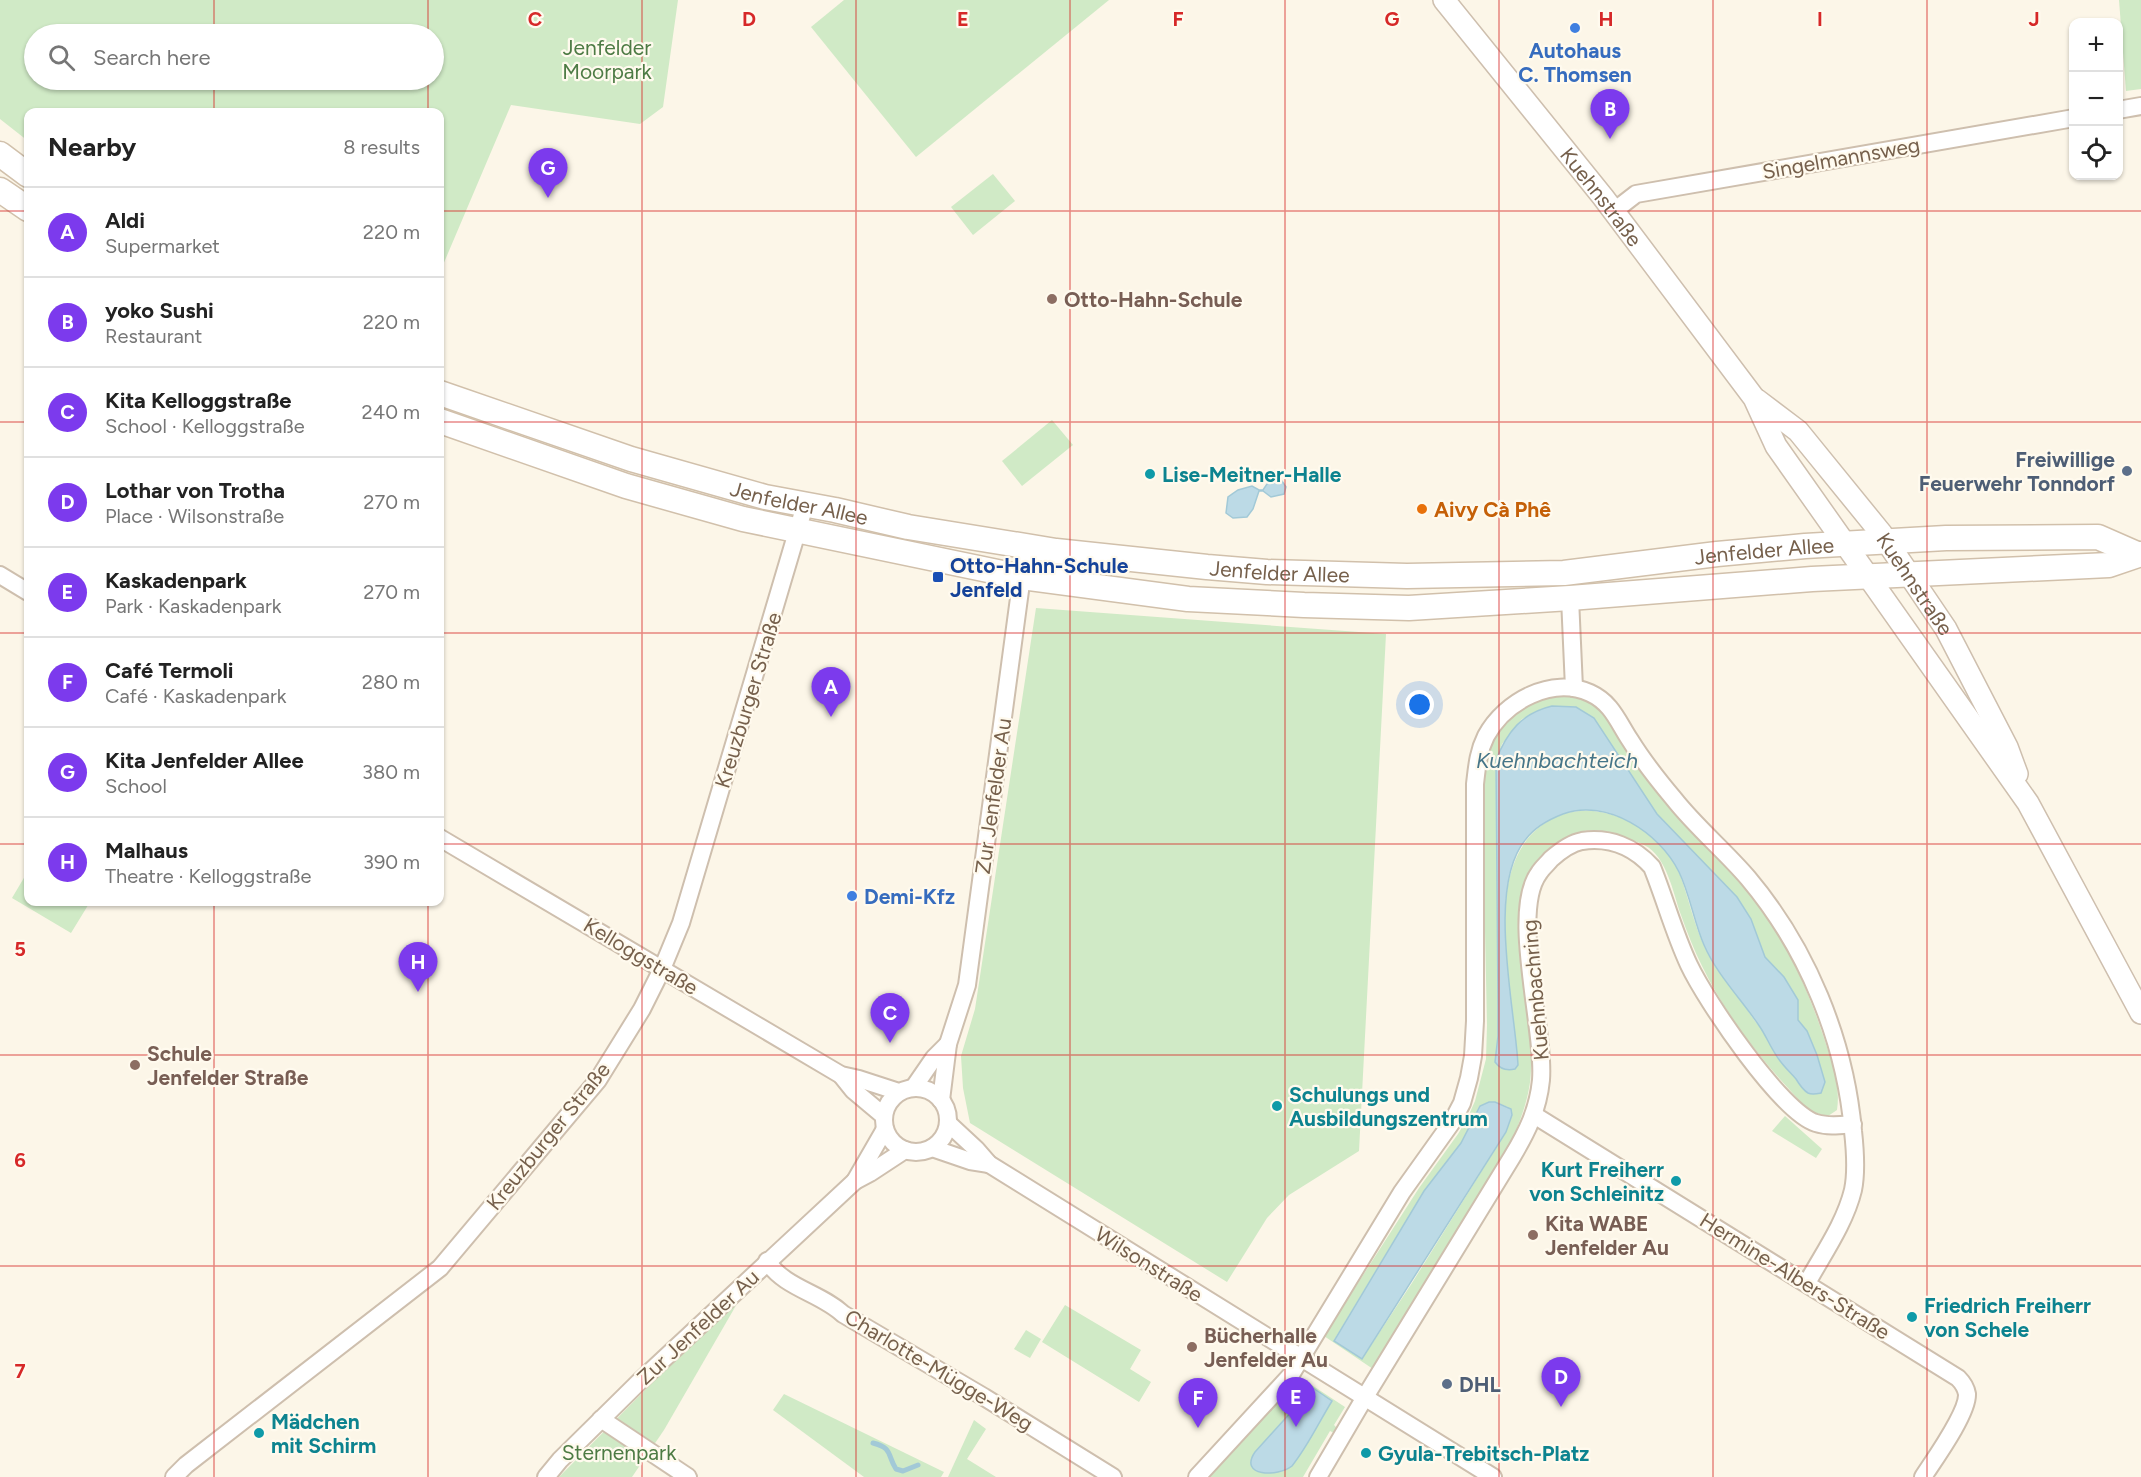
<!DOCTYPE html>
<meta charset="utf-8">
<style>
:root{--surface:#fff;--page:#f6f6f6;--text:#222;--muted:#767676;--line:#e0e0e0;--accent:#7c3aed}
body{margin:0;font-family:Figtree,sans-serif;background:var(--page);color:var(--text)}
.controls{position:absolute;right:18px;top:18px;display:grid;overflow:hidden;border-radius:12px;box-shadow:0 2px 4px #0004}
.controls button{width:54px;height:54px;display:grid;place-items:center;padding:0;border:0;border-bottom:2px solid var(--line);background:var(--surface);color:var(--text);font:30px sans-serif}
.you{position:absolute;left:1420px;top:705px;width:21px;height:21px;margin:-15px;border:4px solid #fff;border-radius:50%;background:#1a73e8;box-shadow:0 0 0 9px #1a73e833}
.badge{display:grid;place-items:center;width:39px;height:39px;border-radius:50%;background:var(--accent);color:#fff;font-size:20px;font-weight:700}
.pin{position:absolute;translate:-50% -50px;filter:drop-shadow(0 2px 3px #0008)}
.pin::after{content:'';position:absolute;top:32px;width:21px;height:18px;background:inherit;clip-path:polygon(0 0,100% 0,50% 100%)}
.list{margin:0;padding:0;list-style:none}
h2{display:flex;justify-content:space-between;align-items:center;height:78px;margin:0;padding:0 24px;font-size:26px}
h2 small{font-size:20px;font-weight:400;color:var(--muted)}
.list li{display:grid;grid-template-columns:39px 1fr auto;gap:18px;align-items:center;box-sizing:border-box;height:90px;padding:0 24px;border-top:2px solid var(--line)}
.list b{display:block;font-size:22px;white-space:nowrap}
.list p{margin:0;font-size:20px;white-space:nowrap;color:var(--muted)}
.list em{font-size:20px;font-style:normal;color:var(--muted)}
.icon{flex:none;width:33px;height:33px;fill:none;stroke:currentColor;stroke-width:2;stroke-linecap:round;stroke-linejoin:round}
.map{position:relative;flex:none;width:2141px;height:1477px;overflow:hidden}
.search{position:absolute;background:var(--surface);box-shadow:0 2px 4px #0004;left:24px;top:24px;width:420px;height:66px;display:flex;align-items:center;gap:15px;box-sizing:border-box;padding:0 21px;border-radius:33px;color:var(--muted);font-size:22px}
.panel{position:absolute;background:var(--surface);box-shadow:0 2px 4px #0004;left:24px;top:108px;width:420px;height:798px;border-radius:12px}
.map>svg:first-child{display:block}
.green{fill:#d0eac6;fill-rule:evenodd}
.water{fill:#bcdae6;stroke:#a2c9d7;stroke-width:1.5}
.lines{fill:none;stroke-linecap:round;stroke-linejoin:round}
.stream{stroke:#a2c9d7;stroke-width:5}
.minor-casing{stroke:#cebfae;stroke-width:20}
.tertiary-casing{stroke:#cebfae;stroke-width:24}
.secondary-casing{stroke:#d1c0ab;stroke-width:27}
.minor{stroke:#fff;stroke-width:16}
.tertiary{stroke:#fff;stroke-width:21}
.secondary{stroke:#fff;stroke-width:24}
.grid{fill:none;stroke:#d62828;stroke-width:1.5;stroke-opacity:0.55}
.shop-dot{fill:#3f7fe0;stroke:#fffaee;stroke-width:2}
.education-dot{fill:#8d6e63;stroke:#fffaee;stroke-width:2}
.service-dot{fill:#5c6f8a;stroke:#fffaee;stroke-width:2}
.culture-dot{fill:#0f9aa8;stroke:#fffaee;stroke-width:2}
.food-dot{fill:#e8710a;stroke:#fffaee;stroke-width:2}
.transit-dot{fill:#1a4fb4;stroke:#fffaee;stroke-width:2}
.labels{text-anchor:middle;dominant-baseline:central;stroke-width:4.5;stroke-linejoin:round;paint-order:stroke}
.park-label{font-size:21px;fill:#4d7b44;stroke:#fffaee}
.shop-label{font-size:21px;font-weight:bold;fill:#366cbe;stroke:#fffaee}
.street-label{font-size:21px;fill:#76604c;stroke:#fffaee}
.education-label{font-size:21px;font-weight:bold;fill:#785e54;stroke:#fffaee;text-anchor:start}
.service-label{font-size:21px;font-weight:bold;fill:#4e5e75;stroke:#fffaee;text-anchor:end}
.culture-label{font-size:21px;font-weight:bold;fill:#0d838f;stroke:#fffaee;text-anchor:start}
.food-label{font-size:21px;font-weight:bold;fill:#c56008;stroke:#fffaee;text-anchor:start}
.transit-label{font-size:21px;font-weight:bold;fill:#164399;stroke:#fffaee;text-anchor:start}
.water-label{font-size:22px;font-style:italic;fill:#467588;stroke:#fffaee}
.grid-label{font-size:20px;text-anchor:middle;font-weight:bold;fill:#d62828;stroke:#fffaee;stroke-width:4.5;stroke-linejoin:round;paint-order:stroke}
</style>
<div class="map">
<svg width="2141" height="1477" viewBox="0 0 2141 1477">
<rect width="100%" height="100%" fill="#fcf6e8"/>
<!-- green -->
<g class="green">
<path d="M0,0H678L663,107L640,124L511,105L440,272V112H28V141L0,119ZM34,34H434V80H34Z"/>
<polygon points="844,0 1109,0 916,157 811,27"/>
<polygon points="2119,0 2141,0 2141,89 2126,91"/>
<polygon points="993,174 1015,201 973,235 951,207"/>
<polygon points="1052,420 1073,445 1022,486 1002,461"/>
<polygon points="1036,608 1386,634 1359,1151 1289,1195 1267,1218 1227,1282 970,1123 963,1088 961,1056 975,1009"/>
<path d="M1566,693L1590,701L1602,710C1621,739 1639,769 1661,797C1681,821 1705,843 1726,866C1772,913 1803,974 1823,1035C1831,1060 1841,1084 1837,1110L1828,1116C1823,1115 1818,1114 1814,1112C1804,1108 1795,1095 1788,1088C1754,1051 1724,1011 1702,966C1694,950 1687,932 1681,915C1673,893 1667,856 1644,845C1613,831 1589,822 1559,841C1494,881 1524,969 1530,1030C1531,1042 1531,1055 1531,1067C1531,1092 1523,1113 1514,1136L1373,1369L1324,1336L1419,1188L1458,1134L1467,1119L1475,1101L1486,1059L1487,1025L1482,790L1487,754L1495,734L1523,707L1537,699ZM1566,706L1576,707L1594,718L1657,814L1737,897L1751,919L1765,957L1784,977L1798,1000V1020L1807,1031L1817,1055C1804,1049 1769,1035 1760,1027C1755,1022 1750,1014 1746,1008C1732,989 1716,969 1705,948C1694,925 1689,899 1680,875C1664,831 1605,799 1561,815C1472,848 1514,994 1518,1065L1495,1062L1498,1036V1005L1496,760L1502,744L1522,719ZM1495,1102L1508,1107L1512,1115L1506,1132L1412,1283L1362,1359L1334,1340L1424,1191L1461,1143L1484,1104Z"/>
<polygon points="28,871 28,902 90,902 71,933 12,898"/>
<polygon points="1785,1116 1822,1149 1816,1158 1772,1131"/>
<polygon points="738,1302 664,1430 632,1477 559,1477 664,1371"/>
<polygon points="1065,1305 1141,1350 1130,1369 1151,1382 1139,1402 1042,1342"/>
<polygon points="1026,1330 1041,1339 1030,1358 1014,1349"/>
<polygon points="1298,1376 1345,1407 1334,1425 1337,1428 1334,1433 1330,1431 1303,1477 1210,1477 1281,1398"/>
<polygon points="784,1394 944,1472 941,1477 864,1477 773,1410"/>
<polygon points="974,1420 986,1429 967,1459 996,1477 948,1477"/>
</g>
<!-- water -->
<g class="water">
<polygon points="1269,481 1282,481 1286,487 1284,494 1271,497 1263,491 1259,491 1253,509 1247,517 1233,518 1226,513 1228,497 1238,490 1252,486 1259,490 1263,490"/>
<path d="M1552,706L1576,707L1594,718L1657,814L1737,897L1751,919L1765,957L1784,977L1798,1000V1020L1807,1031L1817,1055L1825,1082L1821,1093C1816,1094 1812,1095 1808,1093C1803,1090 1799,1084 1796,1079C1789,1071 1781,1064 1776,1055C1770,1046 1766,1036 1760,1027C1742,1000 1717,975 1704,945C1694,922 1690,895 1679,872C1660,833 1607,798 1563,814C1550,819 1535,827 1526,839C1486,886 1515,1007 1518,1065L1515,1069C1507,1071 1500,1069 1495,1062L1498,1036V1005L1496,760C1507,732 1522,713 1552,706Z"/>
<polygon points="1489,1102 1495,1102 1511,1109 1512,1115 1506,1132 1362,1359 1334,1341 1424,1191 1461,1143 1480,1106"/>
<path d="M1313,1388L1332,1401C1319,1422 1308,1446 1292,1466C1278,1477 1238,1477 1255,1452Z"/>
</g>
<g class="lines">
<!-- stream -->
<path class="stream" d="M873,1443C893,1448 887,1455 896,1469L903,1471L918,1465"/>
<!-- minor casing -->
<g class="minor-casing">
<g id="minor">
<polyline points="2118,110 2141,106"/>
<polyline points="1614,211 1636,194 2074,118"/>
<polyline points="0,575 28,592"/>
<polyline points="1570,598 1574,688"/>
<polyline points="440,838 841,1075 859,1079 899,1092"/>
<polyline points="841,1075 853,1090 884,1116"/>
<polyline points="914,1087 934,1058 948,1044"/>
<circle cx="916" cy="1120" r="32"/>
<polyline points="941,1100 948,1044 967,985 1026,546"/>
<path d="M1534,1115L1958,1378C1963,1383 1966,1388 1967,1394C1968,1413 1934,1460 1923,1477"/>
<polyline points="948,1123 976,1149 989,1164 1493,1477"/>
<polyline points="932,1148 970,1161 989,1164"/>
<polyline points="855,1181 885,1129"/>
<path d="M767,1261C784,1288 821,1293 843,1314L984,1397L1113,1477"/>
<polyline points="601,1419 688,1477"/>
<polyline points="174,1477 186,1465 440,1268 598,1080 642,1009 662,969 681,923 805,505"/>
<polyline points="546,1477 560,1460 639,1382 855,1181 870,1173 905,1150"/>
<path d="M1197,1477L1290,1376L1402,1192L1452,1122L1462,1103L1469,1078L1473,1056L1475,1021V784C1477,767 1478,752 1486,736C1505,701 1552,676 1590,693C1612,703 1618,722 1630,740C1643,761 1658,780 1674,799C1696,827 1725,851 1748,878C1807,948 1845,1040 1853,1131C1855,1149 1857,1171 1853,1190C1845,1223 1823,1254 1807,1283"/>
<path d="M1318,1477L1365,1397L1512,1157C1527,1132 1538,1110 1541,1080C1545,1029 1510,912 1539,873C1542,868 1547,864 1551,859C1559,852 1571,843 1582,841C1610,837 1634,847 1652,867C1665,899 1674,933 1689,965C1706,1001 1781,1112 1816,1123C1828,1127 1841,1125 1853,1124"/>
</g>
</g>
<!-- tertiary casing -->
<g class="tertiary-casing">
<g id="tertiary">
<path id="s1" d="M1444,0L1603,197L1754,398L1776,446L2028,803L2141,1013"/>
<path id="s2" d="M1757,400L1798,431L1881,533L1946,629L2007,747L2017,774"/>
</g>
</g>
<!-- secondary casing -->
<g class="secondary-casing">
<g id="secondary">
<polyline points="0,154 28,175"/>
<polyline points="0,190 28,209"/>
<path id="s3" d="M440,393L631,459L765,497L835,510L908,527L1056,551L1207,567L1267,572L1407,576L1564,573L1717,554L1805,546L1946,538L2098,537L2137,554"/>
<polyline points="440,421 626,486 743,519 1022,577 1188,599 1304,605 1409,608 1570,598 1812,579 2109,565 2141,554"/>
</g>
</g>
<!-- minor -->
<use href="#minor" class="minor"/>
<!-- tertiary -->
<use href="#tertiary" class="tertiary"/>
<!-- secondary -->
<use href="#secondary" class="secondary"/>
</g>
<!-- grid -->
<path class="grid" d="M214,0V34M428,0V34M642,0V1477M856,0V1477M1070,0V1477M1285,0V1477M1499,0V1477M1713,0V1477M1927,0V1477M214,80V112M428,80V112M0,211H28M440,211H2141M0,422H28M440,422H2141M0,633H28M440,633H2141M0,844H28M440,844H2141M214,902V1477M428,902V1477M0,1055H2141M0,1266H2141"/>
<!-- markers -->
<g class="shop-dot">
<circle cx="1575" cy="28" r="6"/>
<circle cx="852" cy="896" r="6"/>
</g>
<g class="education-dot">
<circle cx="1052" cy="299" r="6"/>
<circle cx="135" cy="1065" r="6"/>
<circle cx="1533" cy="1235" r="6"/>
<circle cx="1192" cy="1347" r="6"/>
</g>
<g class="service-dot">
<circle cx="2127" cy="471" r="6"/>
<circle cx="1447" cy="1384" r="6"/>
</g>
<g class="culture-dot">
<circle cx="1150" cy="474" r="6"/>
<circle cx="1277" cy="1106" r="6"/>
<circle cx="1676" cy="1181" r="6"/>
<circle cx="1912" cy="1317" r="6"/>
<circle cx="259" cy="1433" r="6"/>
<circle cx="1366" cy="1453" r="6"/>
</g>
<circle class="food-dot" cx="1422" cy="509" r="6"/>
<rect class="transit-dot" x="932" y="571" width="12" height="12" rx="3"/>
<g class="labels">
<!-- park labels -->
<g class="park-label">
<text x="607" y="47">Jenfelder<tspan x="607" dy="24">Moorpark</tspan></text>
<text x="619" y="1452">Sternenpark</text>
</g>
<!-- shop labels -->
<g class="shop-label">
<text x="1575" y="50">Autohaus<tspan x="1575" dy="24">C. Thomsen</tspan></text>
<text x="864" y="896" text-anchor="start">Demi-Kfz</text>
</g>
<!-- street labels -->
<g class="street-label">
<text transform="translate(1841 158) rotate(-10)">Singelmannsweg</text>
<text stroke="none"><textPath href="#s1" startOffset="252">Kuehnstraße</textPath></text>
<text stroke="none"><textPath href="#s3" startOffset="376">Jenfelder Allee</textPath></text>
<text stroke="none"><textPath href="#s3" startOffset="1348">Jenfelder Allee</textPath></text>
<text stroke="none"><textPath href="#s3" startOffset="862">Jenfelder Allee</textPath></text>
<text stroke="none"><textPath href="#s2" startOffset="244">Kuehnstraße</textPath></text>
<text transform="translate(748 700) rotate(-73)">Kreuzburger Straße</text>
<text transform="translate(993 796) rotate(-82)">Zur Jenfelder Au</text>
<text transform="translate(641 956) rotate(31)">Kelloggstraße</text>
<text transform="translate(1535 990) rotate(-95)">Kuehnbachring</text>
<text transform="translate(548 1136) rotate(-51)">Kreuzburger Straße</text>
<text transform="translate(1149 1264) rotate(32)">Wilsonstraße</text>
<text transform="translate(1795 1276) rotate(32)">Hermine-Albers-Straße</text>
<text transform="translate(698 1327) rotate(-43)">Zur Jenfelder Au</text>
<text transform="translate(939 1370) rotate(31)">Charlotte-Mügge-Weg</text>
</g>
<!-- education labels -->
<g class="education-label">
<text x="1064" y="299">Otto-Hahn-Schule</text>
<text x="147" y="1053">Schule<tspan x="147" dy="24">Jenfelder Straße</tspan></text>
<text x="1545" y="1223">Kita WABE<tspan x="1545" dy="24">Jenfelder Au</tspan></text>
<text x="1204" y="1335">Bücherhalle<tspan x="1204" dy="24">Jenfelder Au</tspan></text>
</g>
<!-- service labels -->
<g class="service-label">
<text x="2115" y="459">Freiwillige<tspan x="2115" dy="24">Feuerwehr Tonndorf</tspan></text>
<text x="1459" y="1384" text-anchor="start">DHL</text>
</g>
<!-- culture labels -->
<g class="culture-label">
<text x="1162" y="474">Lise-Meitner-Halle</text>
<text x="1289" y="1094">Schulungs und<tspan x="1289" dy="24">Ausbildungszentrum</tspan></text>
<text x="1664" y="1169" text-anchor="end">Kurt Freiherr<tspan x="1664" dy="24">von Schleinitz</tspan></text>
<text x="1924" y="1305">Friedrich Freiherr<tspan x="1924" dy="24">von Schele</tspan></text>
<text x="271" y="1421">Mädchen<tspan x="271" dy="24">mit Schirm</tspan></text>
<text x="1378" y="1453">Gyula-Trebitsch-Platz</text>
</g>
<!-- food labels -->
<g class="food-label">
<text x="1434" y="509">Aivy Cà Phê</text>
</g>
<!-- transit labels -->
<g class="transit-label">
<text x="950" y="565">Otto-Hahn-Schule<tspan x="950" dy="24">Jenfeld</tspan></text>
</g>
<!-- water labels -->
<g class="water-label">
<text x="1557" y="760">Kuehnbachteich</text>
</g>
</g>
<g class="grid-label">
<text x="535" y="26">C</text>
<text x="749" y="26">D</text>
<text x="963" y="26">E</text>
<text x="1178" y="26">F</text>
<text x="1392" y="26">G</text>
<text x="1606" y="26">H</text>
<text x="1820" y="26">I</text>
<text x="2034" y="26">J</text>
<text x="20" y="956">5</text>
<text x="20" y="1167">6</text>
<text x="20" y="1378">7</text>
</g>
</svg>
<div class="controls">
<button>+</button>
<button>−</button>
<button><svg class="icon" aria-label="locate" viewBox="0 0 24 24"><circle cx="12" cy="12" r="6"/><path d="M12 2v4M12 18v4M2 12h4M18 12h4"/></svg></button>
</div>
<div class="you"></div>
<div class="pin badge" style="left:831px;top:717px">A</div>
<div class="pin badge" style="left:1610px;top:139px">B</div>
<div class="pin badge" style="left:890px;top:1043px">C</div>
<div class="pin badge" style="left:1561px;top:1407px">D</div>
<div class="pin badge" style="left:1296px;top:1427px">E</div>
<div class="pin badge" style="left:1198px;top:1428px">F</div>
<div class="pin badge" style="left:548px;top:198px">G</div>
<div class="pin badge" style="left:418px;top:992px">H</div>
<div class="search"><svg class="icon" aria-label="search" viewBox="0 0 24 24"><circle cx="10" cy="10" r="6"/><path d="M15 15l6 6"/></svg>Search here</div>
<section class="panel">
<h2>Nearby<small>8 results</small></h2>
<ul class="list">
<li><span class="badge">A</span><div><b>Aldi</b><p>Supermarket</p></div><em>220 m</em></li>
<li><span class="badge">B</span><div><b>yoko Sushi</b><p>Restaurant</p></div><em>220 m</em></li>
<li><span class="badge">C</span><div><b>Kita Kelloggstraße</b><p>School · Kelloggstraße</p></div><em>240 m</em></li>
<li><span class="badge">D</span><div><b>Lothar von Trotha</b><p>Place · Wilsonstraße</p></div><em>270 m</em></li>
<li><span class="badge">E</span><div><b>Kaskadenpark</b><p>Park · Kaskadenpark</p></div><em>270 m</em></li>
<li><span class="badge">F</span><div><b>Café Termoli</b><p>Café · Kaskadenpark</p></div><em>280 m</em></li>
<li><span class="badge">G</span><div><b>Kita Jenfelder Allee</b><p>School</p></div><em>380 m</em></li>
<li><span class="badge">H</span><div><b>Malhaus</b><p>Theatre · Kelloggstraße</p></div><em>390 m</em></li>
</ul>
</section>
</div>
